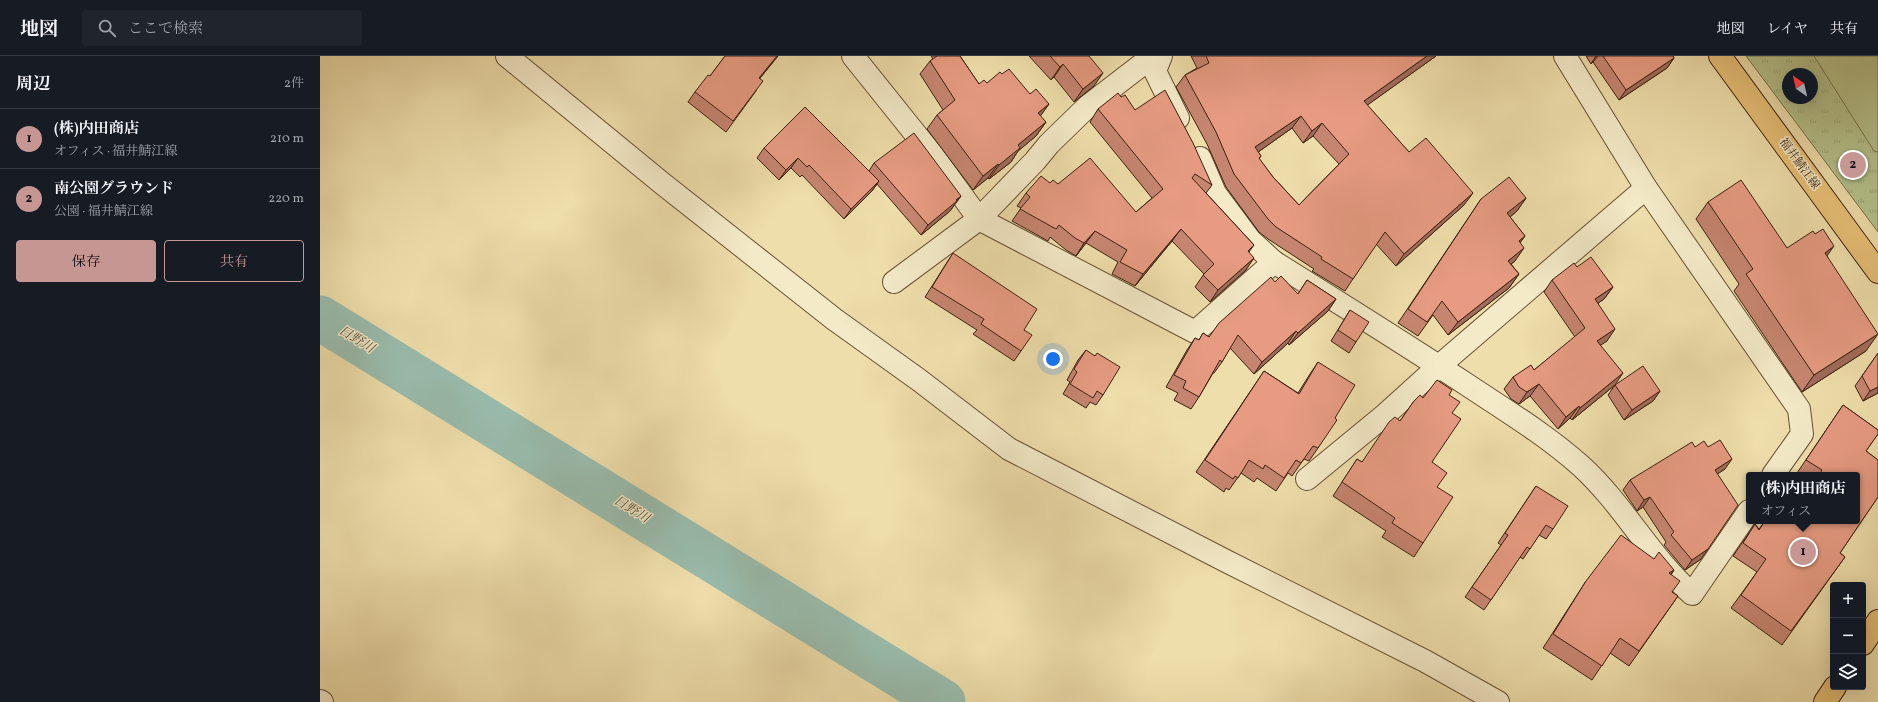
<!DOCTYPE html>
<html lang="ja">
<meta charset="utf-8">
<style>
:root{--surface:#171b24;--page:#20242c;--text:#f1f3f6;--muted:#9ea1a6;--line:#363941;--accent:#c59692}
body{margin:0;font-family:Vollkorn,"Noto Serif JP",serif;background:var(--page);color:var(--text)}
.controls{position:absolute;right:12px;bottom:12px;display:grid;overflow:hidden;border-radius:4px;box-shadow:0 4px 16px #0002}
.controls button{width:36px;height:36px;display:grid;place-items:center;padding:0;border:0;border-bottom:1px solid var(--line);background:var(--surface);color:var(--text);font:20px sans-serif}
.compass{position:absolute;left:1462px;top:12px;width:36px;height:36px;border-radius:50%;background:var(--surface);box-shadow:0 4px 16px #0002;rotate:326deg}
.you{position:absolute;left:733px;top:303px;width:14px;height:14px;margin:-10px;border:3px solid #fff;border-radius:50%;background:#1a73e8;box-shadow:0 0 0 6px #1a73e833}
.badge{display:grid;place-items:center;width:26px;height:26px;border-radius:50%;background:var(--accent);color:#111;font-size:13px;font-weight:700}
.pin{position:absolute;translate:-50% -50%;border:2px solid #fff;box-shadow:0 1px 4px #0006}
.popup{position:absolute;left:1426px;top:416px;width:114px;height:52px;box-sizing:border-box;display:grid;place-content:center;border-radius:4px;background:var(--surface);filter:drop-shadow(0 1px 3px #0005);font-size:13px;white-space:nowrap;color:var(--muted)}
.popup b{font-size:15px;color:var(--text)}
.popup::after{content:'';position:absolute;left:50%;top:100%;margin-left:-8px;border:8px solid transparent;border-top-color:var(--surface)}
.list{margin:0;padding:0;list-style:none}
h2{display:flex;justify-content:space-between;align-items:center;height:52px;margin:0;padding:0 16px;font-size:17px}
h2 small{font-size:13px;font-weight:400;color:var(--muted)}
.list li{display:grid;grid-template-columns:26px 1fr auto;gap:12px;align-items:center;box-sizing:border-box;height:60px;padding:0 16px;border-top:1px solid var(--line)}
.list b{display:block;font-size:15px;white-space:nowrap}
.list p{margin:0;font-size:13px;white-space:nowrap;color:var(--muted)}
.list em{font-size:13px;font-style:normal;color:var(--muted)}
.actions{display:flex;gap:8px;padding:12px 16px}
.actions a{flex:1;padding:9px 0;border:1px solid var(--accent);border-radius:4px;text-align:center;font-size:14px;color:var(--accent)}
.actions .main{background:var(--accent);color:#111}
.icon{flex:none;width:22px;height:22px;fill:none;stroke:currentColor;stroke-width:2;stroke-linecap:round;stroke-linejoin:round}
.map{position:relative;flex:none;width:1558px;height:646px;overflow:hidden}
header{display:flex;align-items:center;gap:24px;box-sizing:border-box;height:56px;padding:0 20px;background:var(--surface);border-bottom:1px solid var(--line)}
header strong{font-size:19px}
nav{display:flex;gap:22px;margin-inline-start:auto;font-size:14px}
.search{width:280px;height:36px;background:var(--page);display:flex;align-items:center;gap:10px;box-sizing:border-box;padding:0 14px;border-radius:4px;color:var(--muted);font-size:15px}
main{display:flex}
aside{flex:1;background:var(--surface)}
.map>svg:first-child{display:block}
.grass{fill:url(#grass-tufts);stroke:#78724d;fill-rule:evenodd}
.pitch{fill:#b5c28c;stroke:#78724d}
.lines{fill:none;stroke-linecap:round;stroke-linejoin:round}
.river{stroke:#99bcad;stroke-width:45}
.minor-casing{stroke:#685035;stroke-width:24}
.major-casing{stroke:#3c210e;stroke-width:24}
.minor{stroke:#f4eac8;stroke-width:22}
.major{stroke:#e7bf76;stroke-width:22}
.wall{fill:#c68570;stroke:#3c210e;fill-rule:evenodd}
.shaded-wall{fill:#a16c5b;stroke:#3c210e}
.building{fill:#e69b82;stroke:#3c210e;fill-rule:evenodd}
.labels{text-anchor:middle;dominant-baseline:central;stroke-width:3;stroke-linejoin:round;paint-order:stroke}
.street-label{font-size:12px;fill:#3c210e;stroke:#f4eac8}
.water-label{font-size:13px;font-style:italic;fill:#58503e;stroke:#f4eac8}
</style>
<header>
<strong>地図</strong>
<div class="search"><svg class="icon" aria-label="search" viewBox="0 0 24 24"><circle cx="10" cy="10" r="6"/><path d="M15 15l6 6"/></svg>ここで検索</div>
<nav><a>地図</a><a>レイヤ</a><a>共有</a></nav>
</header>
<main>
<aside>
<h2>周辺<small>2件</small></h2>
<ul class="list">
<li><span class="badge">1</span><div><b>(株)内田商店</b><p>オフィス · 福井鯖江線</p></div><em>210 m</em></li>
<li><span class="badge">2</span><div><b>南公園グラウンド</b><p>公園 · 福井鯖江線</p></div><em>220 m</em></li>
</ul>
<div class="actions"><a class="main">保存</a><a>共有</a></div>
</aside>
<div class="map">
<svg width="1558" height="646" viewBox="0 0 1558 646">
<defs>
<pattern id="grass-tufts" width="24" height="20" patternUnits="userSpaceOnUse"><rect width="24" height="20" fill="#b5c28c"/><path d="M3 7l-1-3M5 7V3M7 7l1-3M15 17l-1-3M17 17v-4M19 17l1-3" fill="none" stroke="#9da678"/></pattern>
</defs>
<rect width="100%" height="100%" fill="#eedeab"/>
<filter id="stains"><feTurbulence type="fractalNoise" baseFrequency=".005" numOctaves="4"/><feColorMatrix values="0 0 0 0 .2 0 0 0 0 .09 0 0 0 0 .02 0 0 0 .5 -.17"/></filter>
<radialGradient id="worn" r=".72"><stop offset=".6" stop-color="#630" stop-opacity="0"/><stop offset="1" stop-color="#630" stop-opacity=".3"/></radialGradient>
<!-- grass -->
<path class="grass" d="M1426,0H1558V176ZM1468,18H1492V42H1468Z"/>
<!-- pitch -->
<polygon class="pitch" points="1494,0 1558,0 1558,96 1554,95"/>
<g class="lines">
<!-- river -->
<polyline class="river" points="0,262 623,646"/>
<!-- minor casing -->
<g class="minor-casing">
<g id="minor">
<polyline points="187,0 343,128 514,263 599,324 689,393 906,505 1105,605 1178,646"/>
<polyline points="533,0 614,101 659,163 875,276 954,206"/>
<polyline points="841,0 835,15 858,62"/>
<polyline points="1245,0 1326,132 1479,353 1482,378 1453,419"/>
<path d="M880,102L895,137L930,184L954,206C1018,246 1082,286 1146,328C1185,354 1225,378 1261,410C1303,448 1330,501 1372,538L1429,455"/>
<polyline points="574,226 659,163 715,105 729,88 768,50 833,0"/>
<polyline points="987,423 1066,358 1119,310 1326,132"/>
<polyline points="0,645 2,646"/>
</g>
</g>
<!-- major casing -->
<g class="major-casing">
<g id="major">
<polyline points="1400,0 1558,216"/>
<polyline points="1543,588 1558,565"/>
<polyline points="1505,646 1515,631"/>
</g>
</g>
<!-- minor -->
<use href="#minor" class="minor"/>
<!-- major -->
<use href="#major" class="major"/>
</g>
<!-- wall -->
<g class="wall">
<polygon points="405,0 458,0 440,22 436,35 406,76 368,46 375,36 390,20"/>
<polygon points="611,0 640,0 659,28 667,27 682,18 710,38 729,48 720,60 726,66 716,80 698,95 691,106 669,123 668,122 653,134 607,73 617,59 623,54 600,18 610,5 613,3"/>
<polygon points="709,0 770,0 769,0 774,30 754,46 734,21 731,24"/>
<path d="M871,0H1116L1047,49L1089,96L1144,149L1076,210L1056,188L1025,235L992,215L994,213L948,183L939,176L906,131L887,88L856,31L865,19L877,12ZM972,72L983,87L993,80L1019,108L979,149L953,121L939,103L941,100L938,96Z"/>
<polygon points="1266,0 1353,0 1354,2 1347,12 1299,44 1273,6 1271,8"/>
<polygon points="801,41 892,129 886,137 934,189 929,196 926,214 890,246 875,231 884,218 852,185 815,230 792,218 798,206 766,187 756,200 746,194 730,181 728,185 692,165 701,152 697,150 706,137 730,127 738,128 816,156 832,142 770,66 778,53"/>
<polygon points="444,92 549,115 554,107 641,140 630,155 601,179 557,128 552,135 524,163 482,119 480,121 471,112 459,124 437,102"/>
<polygon points="1206,142 1197,155 1190,161 1205,180 1200,186 1195,205 1191,208 1199,218 1189,232 1128,279 1113,259 1098,280 1078,267 1161,143"/>
<polygon points="1388,146 1467,192 1507,200 1546,295 1482,336 1414,235 1419,228 1376,163"/>
<polygon points="633,197 704,274 701,295 694,305 653,278 657,274 605,241"/>
<polygon points="1257,211 1293,231 1284,243 1278,247 1287,285 1280,289 1295,329 1252,364 1250,362 1238,373 1210,340 1199,348 1191,343 1184,333 1193,321 1214,314 1255,281 1224,236 1232,224"/>
<polygon points="987,224 1016,243 1008,255 969,289 968,287 934,318 910,292 902,306 894,317 893,317 879,341 871,353 854,344 858,337 846,331 867,294 875,282 879,284 883,277 889,281 955,226 978,238"/>
<polygon points="1030,254 1036,286 1029,297 1011,285"/>
<polygon points="766,294 783,339 776,349 770,346 766,352 743,338 750,326 747,324 758,304"/>
<polygon points="1558,297 1558,337 1543,345 1535,330"/>
<polygon points="998,306 1015,362 998,392 989,405 984,403 972,420 968,417 956,435 937,422 934,426 921,417 909,434 906,432 904,436 876,416 944,315 978,337 990,318"/>
<polygon points="1295,329 1340,335 1333,345 1304,364 1288,339"/>
<polygon points="1129,339 1132,357 1112,406 1117,431 1103,487 1094,501 1062,481 1066,475 1013,440 1037,403 1042,406 1080,365 1094,345 1103,342"/>
<polygon points="1523,349 1558,374 1558,378 1546,395 1558,404 1558,441 1520,497 1525,501 1462,589 1411,552 1437,516 1413,500 1435,468 1439,473 1445,465 1537,465 1537,419 1480,419 1477,417"/>
<polygon points="1388,391 1405,413 1397,418 1381,503 1365,514 1344,489 1346,486 1323,451 1317,455 1303,434 1310,424"/>
<polygon points="1216,430 1233,473 1226,483 1219,479 1203,503 1200,501 1164,554 1145,541 1181,489 1178,487"/>
<polygon points="1334,503 1354,514 1351,519 1352,536 1358,540 1309,610 1290,597 1272,624 1223,592 1266,525"/>
</g>
<!-- shaded-wall -->
<g class="shaded-wall">
<polygon points="457,0 458,0 432,32 439,22"/>
<polygon points="1107,0 1116,0 1035,58 1044,45"/>
<polygon points="1276,0 1278,0 1273,6 1271,8"/>
<polygon points="1354,2 1347,12 1299,44 1306,34"/>
<polygon points="743,8 734,21 731,24 740,11"/>
<polygon points="783,17 774,30 754,46 763,33"/>
<polygon points="729,48 719,62 718,57"/>
<polygon points="981,60 972,72 927,104 935,91"/>
<polygon points="726,66 716,80 698,95 691,106 669,123 679,109 698,89"/>
<polygon points="1002,67 993,80 983,87 992,75"/>
<polygon points="478,102 471,112 459,124 466,114"/>
<polygon points="678,108 668,122 653,134 663,120"/>
<polygon points="559,125 552,135 524,163 531,153"/>
<polygon points="1153,137 1144,149 1076,210 1084,198"/>
<polygon points="641,140 630,155 601,179 608,169"/>
<polygon points="1206,142 1197,155 1178,171 1187,157"/>
<polygon points="861,173 852,185 815,230 823,218"/>
<polygon points="775,175 766,187 756,200 764,187"/>
<polygon points="1205,180 1195,194 1199,185"/>
<polygon points="1514,190 1502,207 1505,197"/>
<polygon points="1204,192 1195,205 1178,218 1188,205"/>
<polygon points="934,202 926,214 890,246 898,234"/>
<polygon points="1199,218 1189,232 1128,279 1138,266"/>
<polygon points="1293,231 1284,243 1267,255 1275,243"/>
<polygon points="1016,243 1008,255 969,289 978,277"/>
<polygon points="1295,273 1287,285 1269,297 1277,285"/>
<polygon points="976,275 968,287 934,318 942,306"/>
<polygon points="1558,278 1546,295 1482,336 1494,319"/>
<polygon points="1303,317 1295,329 1252,364 1260,352"/>
<polygon points="1219,328 1210,340 1199,348 1207,336"/>
<polygon points="1558,331 1558,337 1543,345 1550,335"/>
<polygon points="1340,335 1333,345 1304,364 1312,354"/>
<polygon points="1259,350 1250,362 1238,373 1246,361"/>
<polygon points="1412,403 1405,413 1388,424 1395,414"/>
<polygon points="1330,441 1323,451 1317,455 1324,444"/>
<polygon points="1388,493 1381,503 1365,514 1372,504"/>
<polygon points="1354,514 1344,528 1349,517"/>
</g>
<!-- building -->
<g class="building">
<polygon points="405,0 457,0 439,22 443,25 413,65 375,36 388,19 390,20"/>
<polygon points="617,0 640,0 659,28 664,24 667,27 680,16 682,18 689,13 710,38 716,33 729,48 718,57 726,66 698,89 700,92 679,109 678,108 663,120 617,59 635,44 610,5"/>
<polygon points="730,0 769,0 783,17 763,33 743,8 740,11"/>
<path d="M886,0H1107L1044,45L1089,96L1106,82L1153,137L1084,198L1065,176L1033,223L1001,203L1002,201L956,171L948,163L914,118L896,76L865,19L889,7ZM981,60L992,75L1002,67L1029,98L979,149L953,121L939,102L941,100L935,91Z"/>
<polygon points="1283,0 1353,0 1354,2 1306,34"/>
<polygon points="845,34 873,87 892,129 875,118 872,122 934,189 928,195 934,202 898,234 883,219 894,208 861,173 823,218 800,206 807,194 775,175 764,187 755,182 739,169 736,173 700,153 710,141 706,137 721,120 730,127 733,124 738,128 770,102 816,156 843,133 778,53 798,37 801,41 805,39 815,54"/>
<polygon points="485,51 559,125 531,153 489,109 487,111 478,102 466,114 444,92"/>
<polygon points="594,77 641,140 636,144 637,145 608,169 554,107"/>
<polygon points="1189,121 1206,142 1187,157 1205,180 1199,185 1204,192 1188,205 1199,218 1138,266 1122,245 1107,266 1088,253 1161,143"/>
<polygon points="1421,124 1467,192 1493,175 1495,178 1503,173 1514,190 1505,197 1558,278 1494,319 1426,218 1433,213 1388,146"/>
<polygon points="633,197 717,253 704,274 712,279 701,295 661,268 664,263 612,231"/>
<polygon points="1271,201 1293,231 1275,243 1295,273 1277,285 1303,317 1260,352 1259,350 1246,361 1219,328 1207,336 1199,331 1193,321 1211,309 1214,314 1265,272 1232,224 1254,207 1257,211"/>
<polygon points="961,220 978,238 987,224 1016,243 978,277 976,275 942,306 918,279 902,306 900,304 879,341 863,332 866,325 854,319 875,282 879,284 883,277 889,281 899,267 951,221 955,226"/>
<polygon points="1030,254 1049,266 1036,286 1018,274"/>
<polygon points="766,294 775,300 777,297 800,311 783,339 777,335 773,342 750,328 757,316 754,313"/>
<polygon points="1558,297 1558,331 1550,335 1542,320"/>
<polygon points="998,306 1035,329 1015,362 1017,364 998,392 993,390 981,407 976,404 964,422 945,409 943,413 929,404 918,422 915,420 913,423 885,404 944,315 979,338"/>
<polygon points="1323,310 1340,335 1312,354 1295,329"/>
<polygon points="1117,324 1132,334 1129,339 1140,346 1132,357 1141,363 1112,406 1127,417 1117,431 1133,441 1103,487 1072,467 1075,462 1022,426 1037,403 1042,406 1069,366 1075,361 1080,365 1094,345 1100,339 1103,342"/>
<polygon points="1523,349 1558,374 1558,378 1546,395 1558,404 1558,441 1520,497 1525,501 1471,575 1421,539 1446,503 1423,487 1435,468 1439,474 1445,465 1537,465 1537,419 1499,419 1502,414 1486,404"/>
<polygon points="1400,384 1412,403 1395,414 1418,449 1388,493 1372,504 1351,479 1354,476 1330,441 1324,444 1310,424 1372,386 1375,391 1384,385 1388,391"/>
<polygon points="1216,430 1248,450 1233,473 1226,469 1210,493 1207,491 1171,544 1152,531 1188,479 1185,477"/>
<polygon points="1301,479 1334,503 1339,496 1354,514 1349,517 1360,525 1352,536 1358,540 1319,595 1300,582 1282,610 1233,578 1266,525"/>
</g>
<g class="labels">
<!-- street labels -->
<g class="street-label">
<text transform="translate(1479 108) rotate(54)">福井鯖江線</text>
</g>
<!-- water labels -->
<g class="water-label">
<text transform="translate(36 284) rotate(32)">日野川</text>
<text transform="translate(311 454) rotate(32)">日野川</text>
</g>
</g>
<rect width="100%" height="100%" filter="url(#stains)"/>
<rect width="100%" height="100%" fill="url(#worn)"/>
</svg>
<div class="controls">
<button>+</button>
<button>−</button>
<button><svg class="icon" aria-label="layers" viewBox="0 0 24 24"><path d="M12 4l9 5-9 5-9-5zM3 14l9 5 9-5"/></svg></button>
</div>
<svg class="compass" viewBox="-18 -18 36 36"><path d="M0-13l5 13h-10z" fill="#e53935"/><path d="M0 13l5-13h-10z" fill="#9ea1a6"/></svg>
<div class="you"></div>
<div class="pin badge" style="left:1483px;top:496px">1</div>
<div class="popup"><b>(株)内田商店</b>オフィス</div>
<div class="pin badge" style="left:1533px;top:109px">2</div>
</div>
</main>
